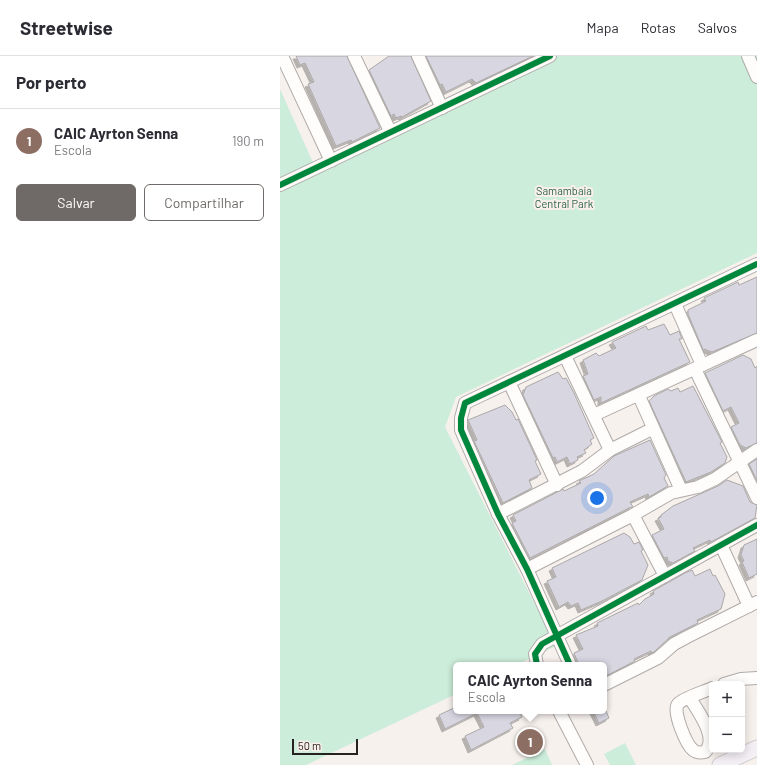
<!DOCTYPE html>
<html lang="pt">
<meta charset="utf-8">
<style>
:root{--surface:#fff;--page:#f7f7f7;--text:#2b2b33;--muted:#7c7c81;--line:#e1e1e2;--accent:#6f6a67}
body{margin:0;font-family:Barlow,sans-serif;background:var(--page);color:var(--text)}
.controls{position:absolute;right:12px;bottom:12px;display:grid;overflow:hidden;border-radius:6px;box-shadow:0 2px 10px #0003}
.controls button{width:36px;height:36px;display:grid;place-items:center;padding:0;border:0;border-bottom:1px solid var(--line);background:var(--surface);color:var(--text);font:20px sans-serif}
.scale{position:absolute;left:12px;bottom:10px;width:66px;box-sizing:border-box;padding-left:4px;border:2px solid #26221f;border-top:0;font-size:11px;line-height:14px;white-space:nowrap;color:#26221f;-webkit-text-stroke:3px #fbf0e9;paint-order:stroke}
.you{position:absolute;left:317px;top:442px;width:14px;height:14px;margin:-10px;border:3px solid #fff;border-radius:50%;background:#1a73e8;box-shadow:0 0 0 6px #1a73e833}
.badge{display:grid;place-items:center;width:26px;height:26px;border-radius:50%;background:var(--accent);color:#fff;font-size:13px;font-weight:700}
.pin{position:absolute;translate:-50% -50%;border:2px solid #fff;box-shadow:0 1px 4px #0006}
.popup{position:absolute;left:173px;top:606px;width:154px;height:52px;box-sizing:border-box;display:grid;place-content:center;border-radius:6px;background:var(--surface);filter:drop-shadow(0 1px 3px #0005);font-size:13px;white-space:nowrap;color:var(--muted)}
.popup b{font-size:15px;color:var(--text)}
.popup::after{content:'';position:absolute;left:50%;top:100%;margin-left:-8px;border:8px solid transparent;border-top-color:var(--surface)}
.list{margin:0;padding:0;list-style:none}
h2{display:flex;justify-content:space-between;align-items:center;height:52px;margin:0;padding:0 16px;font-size:17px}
h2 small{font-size:13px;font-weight:400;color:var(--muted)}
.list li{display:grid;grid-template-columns:26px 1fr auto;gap:12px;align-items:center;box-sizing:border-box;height:64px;padding:0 16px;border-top:1px solid var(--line)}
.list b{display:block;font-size:15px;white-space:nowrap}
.list p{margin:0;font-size:13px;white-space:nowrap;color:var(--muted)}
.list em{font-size:13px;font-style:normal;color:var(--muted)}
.actions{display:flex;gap:8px;padding:12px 16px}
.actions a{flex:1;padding:9px 0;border:1px solid var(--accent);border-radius:6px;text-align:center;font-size:14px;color:var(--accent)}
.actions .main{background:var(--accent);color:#fff}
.map{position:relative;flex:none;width:477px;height:709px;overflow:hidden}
header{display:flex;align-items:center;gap:24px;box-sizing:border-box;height:56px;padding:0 20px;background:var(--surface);border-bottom:1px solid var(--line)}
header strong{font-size:19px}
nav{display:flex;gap:22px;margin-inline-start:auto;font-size:14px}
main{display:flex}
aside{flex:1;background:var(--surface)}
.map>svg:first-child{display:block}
.green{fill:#ccedd9}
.building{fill:#d8d6e1;stroke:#aba8a8;filter:url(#shadow)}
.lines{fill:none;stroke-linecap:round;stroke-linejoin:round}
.minor-casing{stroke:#b0aba8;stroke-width:14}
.major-casing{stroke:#d0cecc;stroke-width:17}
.minor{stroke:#fefdfc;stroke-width:12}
.major{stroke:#f3eff5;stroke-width:15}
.cycleway-casing{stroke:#fbf0e9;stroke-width:8}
.cycleway{stroke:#00873e;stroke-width:6}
.labels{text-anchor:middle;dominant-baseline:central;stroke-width:4;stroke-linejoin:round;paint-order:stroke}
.park-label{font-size:11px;fill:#29644b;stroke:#fbf0e9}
</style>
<header>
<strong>Streetwise</strong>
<nav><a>Mapa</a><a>Rotas</a><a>Salvos</a></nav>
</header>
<main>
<aside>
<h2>Por perto<small></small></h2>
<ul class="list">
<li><span class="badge" style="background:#8d6e63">1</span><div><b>CAIC Ayrton Senna</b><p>Escola</p></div><em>190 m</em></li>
</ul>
<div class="actions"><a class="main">Salvar</a><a>Compartilhar</a></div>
</aside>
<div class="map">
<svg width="477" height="709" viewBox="0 0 477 709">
<defs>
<filter id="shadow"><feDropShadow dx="-3" dy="3" stdDeviation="0" flood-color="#0004"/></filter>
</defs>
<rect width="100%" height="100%" fill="#f7f1ed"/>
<!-- green -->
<g class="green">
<polygon points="265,0 477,0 477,197 176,341 165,371 276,590 236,609 176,609 176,638 26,709 0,709 0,33 35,111"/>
<polygon points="345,687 356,709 330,709 324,698"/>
<polygon points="265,693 272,709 232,709"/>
</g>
<!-- building -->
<g class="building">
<polygon points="16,0 67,0 100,72 72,86 71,84 56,90 28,28 34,26 25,7 20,9"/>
<polygon points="109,0 131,0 151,45 122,61 121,60 116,62 114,58 111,60 89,14"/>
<polygon points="146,0 253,0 196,27 192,23 166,36 162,28 160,29"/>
<polygon points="477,221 477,277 432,296 424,293 424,296 408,258 408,254 426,245 424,242 458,226 459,229"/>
<polygon points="384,268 390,279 399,275 402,283 399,283 410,306 321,347 321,341 314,344 303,320 308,318 303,304 316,297 319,300 336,292 332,286 366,270 368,274"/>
<polygon points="463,299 471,303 475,312 477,310 477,387 466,392 460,389 451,371 459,367 451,351 443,355 425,317"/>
<polygon points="278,316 283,323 286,322 294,337 314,382 310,384 312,388 304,394 306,397 297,401 298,404 290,408 287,401 277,406 275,401 273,402 243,339 246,331"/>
<polygon points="413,330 442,386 440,387 447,401 445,407 431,416 406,426 369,345 374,340 388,333 391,335 398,332 400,336"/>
<polygon points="225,349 232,356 236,364 238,363 257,404 255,405 261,418 249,424 252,432 223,447 194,385 197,384 188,364"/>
<polygon points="370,384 386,419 384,422 388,430 369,441 368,438 350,446 353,451 349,452 250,502 232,467 236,465 233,459 283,433 284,435 301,427 299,425 314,418 334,400"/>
<polygon points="477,403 477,425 469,408"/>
<polygon points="447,424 463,430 470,446 477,449 475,462 431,486 430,484 413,492 415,495 393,507 388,505 387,501 384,502 372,479 384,473 378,462 381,461 381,459 393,450 438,430"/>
<polygon points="344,477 350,481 354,488 359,486 363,494 361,495 368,509 362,524 322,545 301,554 298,547 291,550 288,546 279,551 267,525 276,521 272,512"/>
<polygon points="477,483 477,518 469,522 462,506 464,505 461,499 464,489"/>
<polygon points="430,513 433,520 435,519 445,538 441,553 417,564 418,567 390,581 374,596 372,597 371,595 354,603 355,605 324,621 324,609 299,609 294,597 303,593 296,579 318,570 317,567 358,547 359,549 365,543 374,538 373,535 405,517 412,514 415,520"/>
<polygon points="176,651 176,655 239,655 242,661 230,667 233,672 191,694 185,680 204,671 197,657 165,673 159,659"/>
<polygon points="313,655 326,655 329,662 319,667"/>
</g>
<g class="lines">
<!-- minor casing -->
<g class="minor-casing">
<g id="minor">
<polyline points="2,0 51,105"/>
<polyline points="74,0 110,75"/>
<polyline points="138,0 162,52"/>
<polyline points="468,0 477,21"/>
<polyline points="0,129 270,0"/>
<polyline points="395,248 422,309"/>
<polyline points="285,300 330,394"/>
<polyline points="415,313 477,442"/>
<polyline points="229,326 277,429"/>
<polyline points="359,340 401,434"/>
<polyline points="314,359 477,284"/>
<polyline points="218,458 302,415 330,394 372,373"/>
<polyline points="353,459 385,520"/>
<polyline points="441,489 469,550"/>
<polyline points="247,513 353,459 391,437 418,431 435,423 477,394"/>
<polyline points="257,609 255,598 262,588 477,469"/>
<polyline points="290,609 247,513 218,458 181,374 181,362 185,347 477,208"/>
<polyline points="444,628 461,623 477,622"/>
<polyline points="324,629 378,602 394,588 407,581 477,546"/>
<path d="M410,642C418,656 439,682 425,696C421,697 417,697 413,694C406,688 392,655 398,648C403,642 424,636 432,632"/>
<polyline points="279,655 307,709"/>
</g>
</g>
<!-- major casing -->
<g class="major-casing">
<polyline id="major" points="440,709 477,692"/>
</g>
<!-- minor -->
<use href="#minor" class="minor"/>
<!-- major -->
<use href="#major" class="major"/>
<!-- cycleway casing -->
<g class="cycleway-casing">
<g id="cycleway">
<polyline points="0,129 270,0"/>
<polyline points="257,609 255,598 262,588 477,469"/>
<polyline points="290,609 247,513 218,458 181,374 181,362 185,347 477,208"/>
</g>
</g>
<!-- cycleway -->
<use href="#cycleway" class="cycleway"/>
</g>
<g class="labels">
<!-- park labels -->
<g class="park-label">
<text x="284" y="134">Samambaia<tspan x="284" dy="13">Central Park</tspan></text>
</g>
</g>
</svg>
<div class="controls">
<button>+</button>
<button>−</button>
</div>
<div class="scale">50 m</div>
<div class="you"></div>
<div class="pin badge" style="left:250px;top:686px;background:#8d6e63">1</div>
<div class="popup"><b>CAIC Ayrton Senna</b>Escola</div>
</div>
</main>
